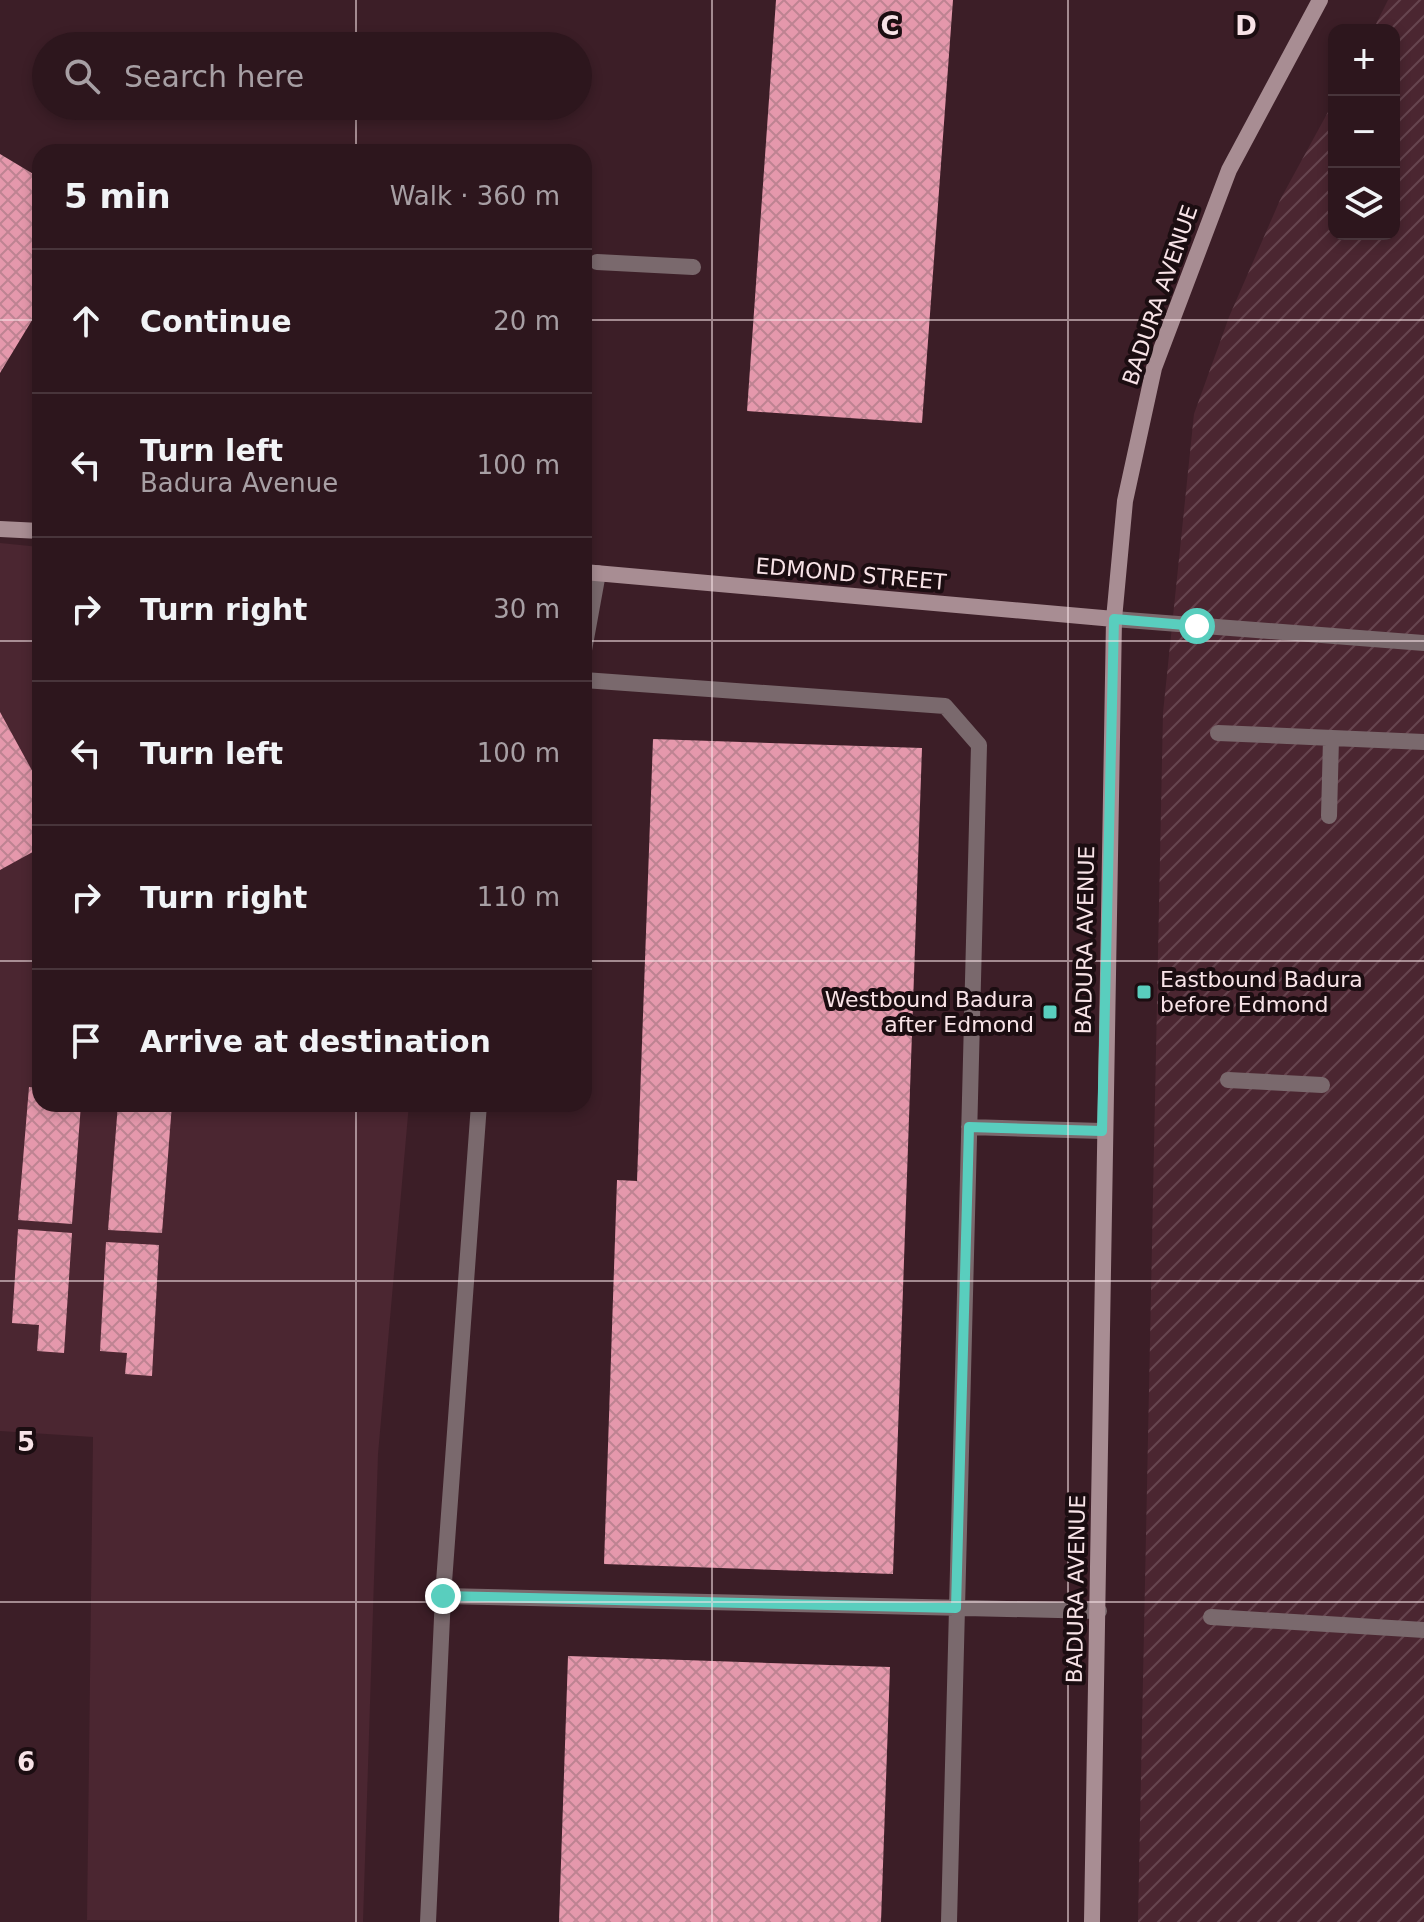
<!DOCTYPE html>
<meta charset="utf-8">
<style>
body{margin:0;font-family:"DejaVu Sans",sans-serif;background:#351f26;color:#f1f3f6}
.controls{position:absolute;right:24px;top:24px;display:grid;overflow:hidden;border-radius:16px;box-shadow:0 4px 12px #0003}
.controls button{width:72px;height:72px;display:grid;place-items:center;padding:0;border:0;border-bottom:2px solid #48353b;background:#2d161d;color:#f1f3f6;font:40px sans-serif}
.stop{position:absolute;width:24px;height:24px;margin:-18px;border:6px solid #59cebe;border-radius:50%;background:#fff}
.stop.end{background:#59cebe;border-color:#fff;box-shadow:0 2px 8px #0008}
.list{margin:0;padding:0;list-style:none}
h2{display:flex;justify-content:space-between;align-items:center;height:104px;margin:0;padding:0 32px;font-size:34px}
h2 small{font-size:26px;font-weight:400;color:#a79fa4}
.list li{display:grid;grid-template-columns:52px 1fr auto;gap:24px;align-items:center;box-sizing:border-box;height:144px;padding:0 32px;border-top:2px solid #48353b}
.list b{display:block;font-size:30px;white-space:nowrap}
.list p{margin:0;font-size:26px;white-space:nowrap;color:#a79fa4}
.list em{font-size:26px;font-style:normal;color:#a79fa4}
.icon{flex:none;width:44px;height:44px;fill:none;stroke:currentColor;stroke-width:2;stroke-linecap:round;stroke-linejoin:round}
.map{position:relative;flex:none;width:1424px;height:1922px;overflow:hidden}
.search{position:absolute;background:#2d161d;box-shadow:0 4px 12px #0003;left:32px;top:32px;width:560px;height:88px;display:flex;align-items:center;gap:20px;box-sizing:border-box;padding:0 28px;border-radius:44px;color:#a79fa4;font-size:30px}
.panel{position:absolute;background:#2d161d;box-shadow:0 4px 12px #0003;left:32px;top:144px;width:560px;height:968px;border-radius:24px}
.map>svg:first-child{display:block}
.built{fill:#4b2631}
.industrial{fill:url(#industrial-furrows)}
.building{fill:url(#building-cross-hatch)}
.lines{fill:none;stroke-linecap:round;stroke-linejoin:round}
.lane{stroke:#7a696d;stroke-width:16}
.secondary{stroke:#a88d93;stroke-width:16}
.route{stroke:#59cebe;stroke-width:10}
.grid{fill:none;stroke:#f8e3e7;stroke-width:2;stroke-opacity:0.55}
.poi-dot{fill:#59cebe;stroke:#1b0d11;stroke-width:3}
.labels{text-anchor:middle;dominant-baseline:central;stroke-width:8;stroke-linejoin:round;paint-order:stroke}
.street-label{font-size:22px;fill:#f8e3e7;stroke:#1b0d11}
.poi-label{font-size:22px;fill:#f8e3e7;stroke:#1b0d11;text-anchor:start}
.grid-label{font-size:26px;text-anchor:middle;font-weight:bold;fill:#f8e3e7;stroke:#1b0d11;stroke-width:8;stroke-linejoin:round;paint-order:stroke}
</style>
<div class="map">
<svg width="1424" height="1922" viewBox="0 0 1424 1922">
<defs>
<pattern id="industrial-furrows" width="10" height="10" patternUnits="userSpaceOnUse" patternTransform="scale(2)"><rect width="10" height="10" fill="#4b2631"/><path d="M-1 1l2-2M0 10L10 0M9 11l2-2" fill="none" stroke="#66454f"/></pattern>
<pattern id="building-cross-hatch" width="8" height="8" patternUnits="userSpaceOnUse" patternTransform="scale(2)"><rect width="8" height="8" fill="#e598ac"/><path d="M0 0l8 8M0 8l8-8" fill="none" stroke="#be8392"/></pattern>
</defs>
<rect width="100%" height="100%" fill="#3c1e27"/>
<path class="built" d="M0,543L40,547V1104H409L378,1454L363,1922L87,1920L93,1437L0,1431Z"/>
<path class="industrial" d="M1388,0H1424V1922H1138L1163,713L1194,414L1229,317L1280,200L1334,101V234H1394V30H1373Z"/>
<path class="building" d="M776,0H953L922,423L747,411Z
M0,154L40,178V307L0,373Z
M0,712L40,785V848L0,870Z
M653,739L922,748L893,1574L604,1564L617,1180L637,1181Z
M29,1087L40,1088V1104H81L72,1224L18,1220Z
M118,1104H172L162,1233L108,1230Z
M18,1229L72,1233L64,1353L37,1351L39,1325L12,1323Z
M106,1242L159,1245L152,1376L125,1374L127,1353L100,1351Z
M568,1656L890,1667L881,1922H559Z"/>
<g class="lines">
<path class="lane" d="M597,262L693,267
M1114,619L1424,643
M584,650L598,573
M584,680L945,706L979,745L949,1922
M1218,733L1424,742
M1329,816L1331,739
M1228,1080L1322,1085
M479,1104L443,1596L1099,1611
M969,1127L1102,1131
M1211,1617L1424,1630
M428,1922L443,1596"/>
<path class="secondary" d="M0,529L40,531
M584,572L1114,619
M1092,1922L1114,619L1125,501L1154,368L1229,170L1320,0"/>
</g>
<g class="lines">
<path class="route" d="M443,1596L956,1608L969,1127L1102,1131L1114,619L1197,626"/>
</g>
<path class="grid" d="M356,0V46M712,0V1922M1068,0V1922M356,106V152M0,320H40M584,320H1424M0,641H40M584,641H1424M0,961H40M584,961H1424M356,1104V1922M0,1281H1424M0,1602H1424"/>
<g class="poi-dot">
<rect x="1136" y="984" width="16" height="16" rx="4"/>
<rect x="1042" y="1004" width="16" height="16" rx="4"/>
</g>
<g class="labels">
<g class="street-label">
<text transform="translate(1160 295) rotate(-71)">BADURA AVENUE</text>
<text transform="translate(851 574) rotate(5)">EDMOND STREET</text>
<text transform="translate(1085 940) rotate(-89)">BADURA AVENUE</text>
<text transform="translate(1076 1589) rotate(-89)">BADURA AVENUE</text>
</g>
<g class="poi-label">
<text x="1160" y="979">Eastbound Badura<tspan x="1160" dy="25">before Edmond</tspan></text>
<text x="1034" y="999" text-anchor="end">Westbound Badura<tspan x="1034" dy="25">after Edmond</tspan></text>
</g>
</g>
<g class="grid-label">
<text x="890" y="35">C</text>
<text x="1246" y="35">D</text>
<text x="26" y="1451">5</text>
<text x="26" y="1771">6</text>
</g>
</svg>
<div class="controls">
<button>+</button>
<button>−</button>
<button><svg class="icon" aria-label="layers" viewBox="0 0 24 24"><path d="M12 4l9 5-9 5-9-5zM3 14l9 5 9-5"/></svg></button>
</div>
<div class="stop" style="left:1197px;top:626px"></div>
<div class="stop end" style="left:443px;top:1596px"></div>
<div class="search"><svg class="icon" aria-label="search" viewBox="0 0 24 24"><circle cx="10" cy="10" r="6"/><path d="M15 15l6 6"/></svg>Search here</div>
<section class="panel">
<h2>5 min<small>Walk · 360 m</small></h2>
<ul class="list">
<li><svg class="icon" aria-label="ahead" viewBox="0 0 24 24"><path d="M12 20V5M6 11l6-6 6 6"/></svg><div><b>Continue</b></div><em>20 m</em></li>
<li><svg class="icon" aria-label="left" viewBox="0 0 24 24"><path d="M17 20v-9H6M10 6l-5 5 5 5"/></svg><div><b>Turn left</b><p>Badura Avenue</p></div><em>100 m</em></li>
<li><svg class="icon" aria-label="right" viewBox="0 0 24 24"><path d="M7 20v-9h11M14 6l5 5-5 5"/></svg><div><b>Turn right</b></div><em>30 m</em></li>
<li><svg class="icon" aria-label="left" viewBox="0 0 24 24"><path d="M17 20v-9H6M10 6l-5 5 5 5"/></svg><div><b>Turn left</b></div><em>100 m</em></li>
<li><svg class="icon" aria-label="right" viewBox="0 0 24 24"><path d="M7 20v-9h11M14 6l5 5-5 5"/></svg><div><b>Turn right</b></div><em>110 m</em></li>
<li><svg class="icon" aria-label="arrive" viewBox="0 0 24 24"><path d="M6 21V4h12l-3 4 3 4H6"/></svg><div><b>Arrive at destination</b></div></li>
</ul>
</section>
</div>
